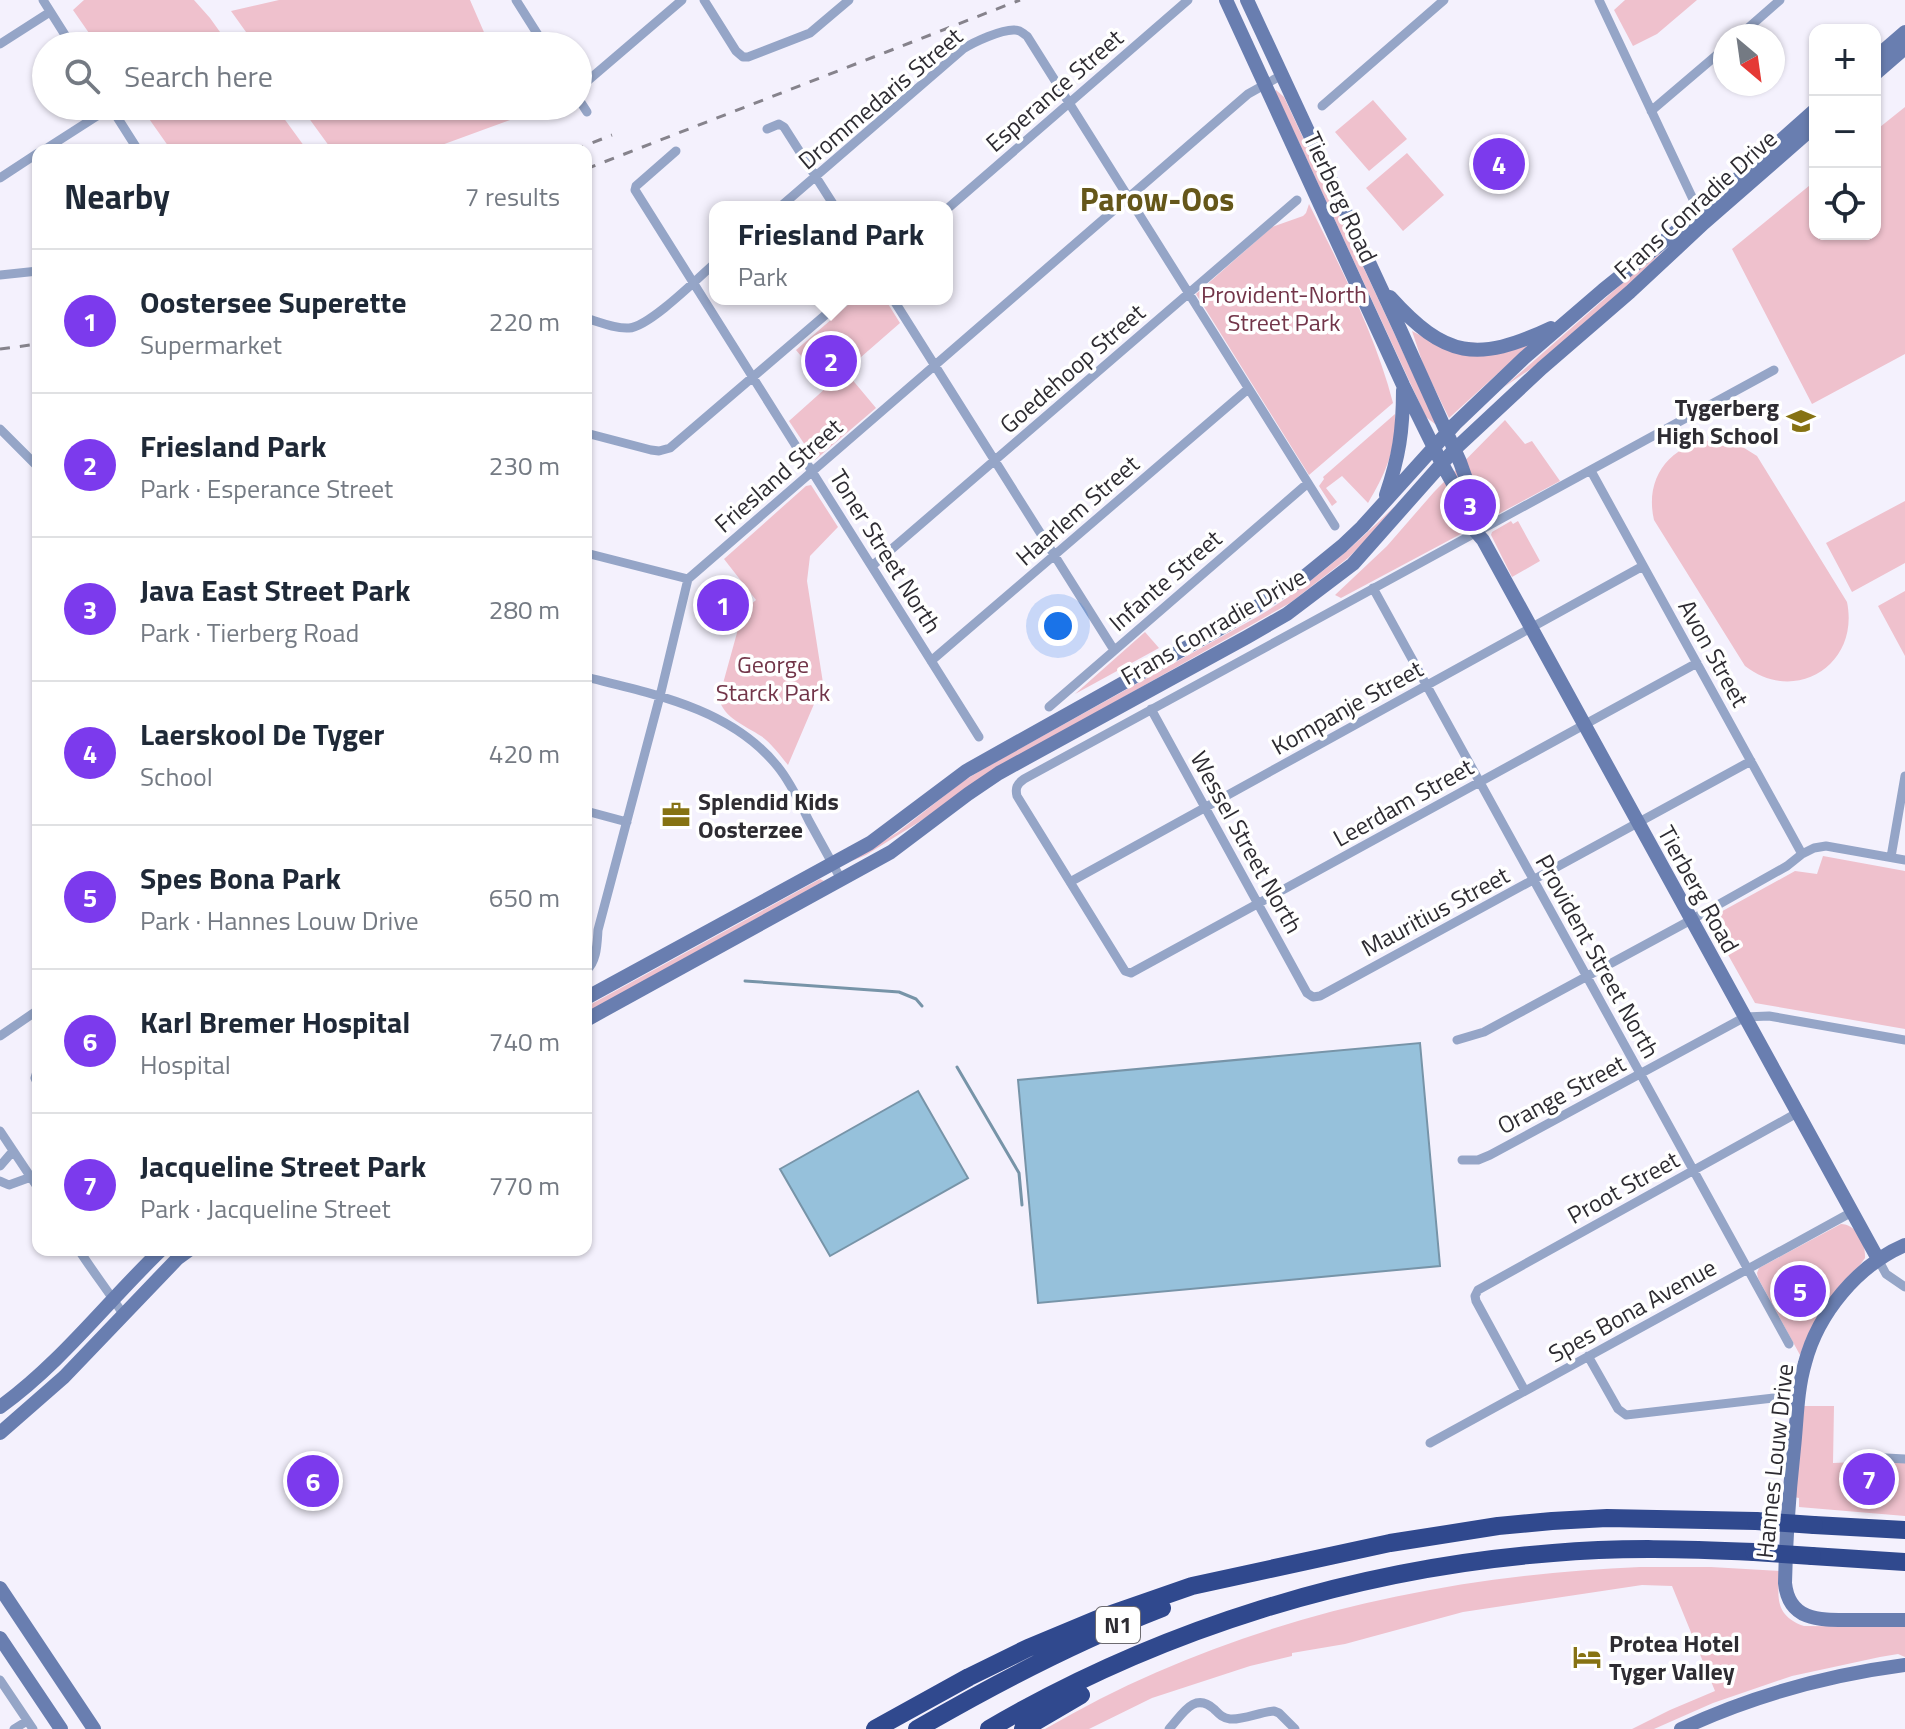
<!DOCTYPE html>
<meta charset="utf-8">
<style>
body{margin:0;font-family:"Titillium Web",sans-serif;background:#f2f2f3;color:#1f2937}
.controls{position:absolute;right:24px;top:24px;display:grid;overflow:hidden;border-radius:16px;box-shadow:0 2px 6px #0004}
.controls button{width:72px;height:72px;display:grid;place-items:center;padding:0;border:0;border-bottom:2px solid #e0e1e3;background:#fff;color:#1f2937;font:40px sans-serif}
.compass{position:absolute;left:1713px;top:24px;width:72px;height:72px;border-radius:50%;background:#fff;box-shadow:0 2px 6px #0004;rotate:151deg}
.you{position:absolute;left:1058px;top:626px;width:28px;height:28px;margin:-20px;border:6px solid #fff;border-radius:50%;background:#1a73e8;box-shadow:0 0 0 12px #1a73e833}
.badge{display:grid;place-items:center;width:52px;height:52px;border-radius:50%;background:#7c3aed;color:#fff;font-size:26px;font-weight:700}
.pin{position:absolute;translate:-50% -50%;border:4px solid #fff;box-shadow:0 2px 8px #0006}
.popup{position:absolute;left:709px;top:201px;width:244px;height:104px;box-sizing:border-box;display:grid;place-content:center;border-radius:16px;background:#fff;filter:drop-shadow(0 2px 6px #0005);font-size:26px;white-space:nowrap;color:#747a83}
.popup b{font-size:30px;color:#1f2937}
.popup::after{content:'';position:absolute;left:50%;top:100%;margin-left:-16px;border:16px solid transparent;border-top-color:#fff}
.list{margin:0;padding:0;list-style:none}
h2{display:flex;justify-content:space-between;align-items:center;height:104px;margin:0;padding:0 32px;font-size:34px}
h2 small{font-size:26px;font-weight:400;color:#747a83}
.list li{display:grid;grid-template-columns:52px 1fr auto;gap:24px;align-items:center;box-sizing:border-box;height:144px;padding:0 32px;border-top:2px solid #e0e1e3}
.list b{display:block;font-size:30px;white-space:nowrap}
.list p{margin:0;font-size:26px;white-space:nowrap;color:#747a83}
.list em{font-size:26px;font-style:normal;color:#747a83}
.icon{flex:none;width:44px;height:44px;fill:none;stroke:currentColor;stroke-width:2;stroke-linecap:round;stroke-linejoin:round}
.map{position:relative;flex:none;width:1905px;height:1729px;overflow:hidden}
.search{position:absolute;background:#fff;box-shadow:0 2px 6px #0004;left:32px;top:32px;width:560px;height:88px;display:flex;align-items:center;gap:20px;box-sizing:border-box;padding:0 28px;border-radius:44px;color:#747a83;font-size:30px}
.panel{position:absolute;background:#fff;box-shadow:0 2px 6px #0004;left:32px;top:144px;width:560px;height:1112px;border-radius:16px}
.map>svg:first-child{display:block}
.green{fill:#efc1cd}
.water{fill:#96c1db;stroke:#7794a8;stroke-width:2}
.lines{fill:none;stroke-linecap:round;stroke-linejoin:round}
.stream{stroke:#7794a8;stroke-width:3}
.street{stroke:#95a5c7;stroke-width:9}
.secondary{stroke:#697eb0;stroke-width:14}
.highway{stroke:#30498e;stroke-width:18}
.rail{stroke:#86838c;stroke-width:3;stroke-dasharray:10 10;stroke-linecap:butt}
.highway-bridge{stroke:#30498e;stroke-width:18}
.labels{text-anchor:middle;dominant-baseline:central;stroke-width:7;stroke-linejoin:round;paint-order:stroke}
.shield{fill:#fff;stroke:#6d6b70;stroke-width:2}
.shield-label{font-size:22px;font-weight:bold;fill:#2e2c32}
.street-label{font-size:24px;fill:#2e2c32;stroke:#fff}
.park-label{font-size:24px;fill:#723549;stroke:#fff}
.poi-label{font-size:24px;font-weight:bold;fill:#2e2c32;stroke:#fff;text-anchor:start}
.district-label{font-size:32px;font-weight:bold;fill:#65571a;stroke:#fff}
</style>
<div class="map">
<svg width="1905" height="1729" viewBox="0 0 1905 1729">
<rect width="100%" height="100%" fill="#f4f1fd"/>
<path class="green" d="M84,0H194L210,18L230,46H98L73,10Z
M279,0H470L490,46H256L231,11Z
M1625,0H1697L1657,34L1633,46L1614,10Z
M1276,90L1284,97L1429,408L1435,422V424L1426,417L1275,91Z
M1373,100L1407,139L1369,171L1335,132Z
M140,106H275L307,150H171Z
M300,106H516L521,116L428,150H332Z
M1905,107V354L1812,404L1732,249L1815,181V234H1875V131Z
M1407,153L1444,195L1403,231L1366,188Z
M1309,204C1340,266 1376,336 1393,403L1309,475L1196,294L1272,227L1303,216L1306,213Z
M1664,250L1629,286L1532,368L1504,387L1626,280Z
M855,299H885L900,323L845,371L876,408L815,460L789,421L827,387L796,350Z
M1412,331L1429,340L1528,346L1449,418L1424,367Z
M1395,414C1397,448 1385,475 1368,503L1342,476L1326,488L1337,502L1332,506L1319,486L1324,479L1323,477Z
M1505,420L1525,444L1532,441L1560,481L1341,598L1335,595L1387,546L1434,492Z
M1715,440L1741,446L1757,456L1847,602C1860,665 1795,705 1745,666L1654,520C1644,477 1671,443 1715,440Z
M811,485L838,527L810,556L807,581L823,683L788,765C780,755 771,743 761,736C746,726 723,718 719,698L743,611L756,600L724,559L806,486Z
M1905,501V563L1852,592L1826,543Z
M1395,506L1367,539L1348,558L1290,603L980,778L927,817L866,855L852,861L898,832L962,782L983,769L1257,617C1308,587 1353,547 1395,506Z
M1511,521L1513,524L1518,521L1540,561L1512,577L1491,535L1492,532Z
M1905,591V656L1878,606Z
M1145,632L1159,648L1075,694Z
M1823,856L1905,871V1029L1755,1003L1708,919L1795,871L1817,874Z
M820,879L824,881L586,1013V1007Z
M1841,1224C1856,1224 1866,1243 1865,1258L1806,1339L1800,1355L1758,1278L1757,1273L1759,1268Z
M1803,1406H1834L1833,1463L1857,1462L1860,1467L1872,1468L1884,1462L1905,1463V1516L1799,1507V1498L1794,1497Z
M1640,1567H1711L1780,1571C1777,1597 1775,1616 1804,1626L1905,1627V1657L1898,1654L1880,1657L1792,1676L1713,1703L1654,1729H1632L1670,1710L1715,1691L1672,1586L1642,1585L1463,1612L1345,1644L1292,1653V1656L1250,1666L1152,1698L1089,1729H1045C1226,1623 1431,1576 1640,1567Z"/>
<path class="water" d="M1420,1043L1440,1266L1038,1303L1018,1080Z
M918,1091L968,1178L830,1256L780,1169Z"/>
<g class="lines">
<path class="stream" d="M745,981L899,992L916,999L922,1006
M957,1067L1019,1173L1022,1205"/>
<path class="street" d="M43,0L72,46
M516,0L545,46
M704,0L736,51L743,57H748L810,33L849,0
M1599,0L1700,214
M1739,36L1780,0
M0,44L50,12
M578,89L682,0
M578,98L587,112
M110,106L138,150
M1322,106L1444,0
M1651,111L1725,48
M767,129L779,124L784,127L835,207
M44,150L111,107
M676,151L636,186L635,190L979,737
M0,178L38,153
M780,207L963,49C974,42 1002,29 1015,30C1021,30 1022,33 1027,36L1335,526
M947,209L1188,0
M0,275L38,271
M893,299L1114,650
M586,318C599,322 616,329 629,328C649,327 698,278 715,263
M0,429L38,467
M586,433L651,450L659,451L670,448L844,299
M1591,471L1802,854
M586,553L688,579
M872,566L1297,200
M1373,588L1789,1344
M931,661L1248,389
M1697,663L1131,973L1125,971L1017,796C1015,788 1017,784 1024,779L1774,370
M586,677C654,694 732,709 778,767C791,783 800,803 809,821C820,841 831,861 842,881
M1049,707L1308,483
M1151,709L1307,993L1313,997L1320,996L1751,761
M586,811L627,822
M1891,857L1905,776
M1070,882L1643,566
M586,971C597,961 597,945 598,930L660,696L688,579L1248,94L1282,75
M0,1036L38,1010
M1457,1040L1484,1032L1691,920L1787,866L1802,854L1814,848L1826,846L1905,860
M38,1068L35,1078L38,1085
M0,1131L38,1188
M1462,1160H1478L1490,1155L1745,1017L1769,1016L1905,1040
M0,1166L13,1151
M0,1181L9,1185L31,1177
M79,1250C93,1272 109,1292 123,1314
M1878,1259L1886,1274L1905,1287
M1588,1356L1618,1409L1626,1415L1799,1395
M1525,1391L1476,1301L1475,1296L1478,1290L1797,1113
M1430,1443L1852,1212
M1868,1457L1905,1459
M0,1680L33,1729
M14,1729L27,1721
M1169,1729C1182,1715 1194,1691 1214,1709C1219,1714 1222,1718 1230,1719C1244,1720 1259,1712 1274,1711L1279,1713L1295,1729"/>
<path class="secondary" d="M1226,0L1403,385L1442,464L1460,496L1476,532L1483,540L1878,1259
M1247,0L1400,329L1460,462L1482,524
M1875,58L1905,32
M1875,74L1905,48
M1390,297C1445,358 1477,363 1551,328
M1386,495C1399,457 1403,431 1403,390
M586,998L870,843L966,771L1223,627L1299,581L1342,546L1362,527L1455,424L1524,358L1603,290L1699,213L1815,110
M586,1020L891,852L968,794L999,773L1247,637L1287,614L1353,564L1454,450L1542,368L1630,292L1704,223L1815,126
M1905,1245C1858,1265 1818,1313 1805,1363C1797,1390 1797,1420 1794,1448C1789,1493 1786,1538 1785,1583C1789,1623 1823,1620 1854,1620C1871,1620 1888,1620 1905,1620
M0,1407C61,1363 107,1302 161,1250
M0,1433L64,1377L178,1258L189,1250
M0,1588L94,1729
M0,1638L61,1729
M1681,1729C1752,1696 1828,1675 1905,1665"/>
<path class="highway" d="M1814,1525L1905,1530
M1812,1556L1905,1562
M875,1729L969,1677L1028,1648L1100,1618L1192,1586L1390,1543L1498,1526L1552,1521L1607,1518L1756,1521
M917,1729C996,1683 1077,1641 1162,1608
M989,1729C1160,1629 1357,1568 1553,1553C1620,1547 1687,1549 1754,1552
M1023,1729L1081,1695"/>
<path class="rail" d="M574,150L612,135
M586,169L1020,0
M0,349L38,344"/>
<path class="highway-bridge" d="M1756,1521L1814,1525
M1754,1552L1812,1556"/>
</g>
<defs>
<symbol id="school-bare" viewBox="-9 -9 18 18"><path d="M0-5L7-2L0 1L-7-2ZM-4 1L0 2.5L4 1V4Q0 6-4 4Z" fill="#867213" stroke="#fff" stroke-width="2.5" paint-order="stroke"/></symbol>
<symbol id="office-bare" viewBox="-9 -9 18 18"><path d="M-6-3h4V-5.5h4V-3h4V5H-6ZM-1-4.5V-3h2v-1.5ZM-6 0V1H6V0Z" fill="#867213" stroke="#fff" stroke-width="2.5" paint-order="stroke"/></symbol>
<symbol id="hotel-bare" viewBox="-9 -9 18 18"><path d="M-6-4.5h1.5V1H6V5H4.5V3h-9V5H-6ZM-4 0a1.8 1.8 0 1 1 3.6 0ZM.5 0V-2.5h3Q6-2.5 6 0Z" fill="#867213" stroke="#fff" stroke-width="2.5" paint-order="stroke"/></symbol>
</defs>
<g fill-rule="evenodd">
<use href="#school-bare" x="1781" y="401" width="40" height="40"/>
<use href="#office-bare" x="656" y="795" width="40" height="40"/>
<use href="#hotel-bare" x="1567" y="1637" width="40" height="40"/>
</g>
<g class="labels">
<rect class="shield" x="1096" y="1607" width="44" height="36" rx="6"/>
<g class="shield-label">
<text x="1118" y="1625">N1</text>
</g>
<g class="street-label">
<text transform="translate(1054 90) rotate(-41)">Esperance Street</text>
<text transform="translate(880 98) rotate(-40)">Drommedaris Street</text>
<text transform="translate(1341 197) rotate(65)">Tierberg Road</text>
<text transform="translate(1695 204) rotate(-42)">Frans Conradie Drive</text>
<text transform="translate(1072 368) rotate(-41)">Goedehoop Street</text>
<text transform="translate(778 475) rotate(-41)">Friesland Street</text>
<text transform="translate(1077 510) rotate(-41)">Haarlem Street</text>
<text transform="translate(886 551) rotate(58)">Toner Street North</text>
<text transform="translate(1165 580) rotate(-41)">Infante Street</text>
<text transform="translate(1213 626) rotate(-30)">Frans Conradie Drive</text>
<text transform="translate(1714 653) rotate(61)">Avon Street</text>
<text transform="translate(1347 707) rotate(-29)">Kompanje Street</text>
<text transform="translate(1403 802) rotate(-29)">Leerdam Street</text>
<text transform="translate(1247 842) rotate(61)">Wessel Street North</text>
<text transform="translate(1699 889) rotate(61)">Tierberg Road</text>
<text transform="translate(1435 911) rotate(-28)">Mauritius Street</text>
<text transform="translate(1598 956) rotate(61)">Provident Street North</text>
<text transform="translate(1561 1094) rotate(-28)">Orange Street</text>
<text transform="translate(1623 1187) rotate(-29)">Proot Street</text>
<text transform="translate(1632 1310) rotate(-29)">Spes Bona Avenue</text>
<text transform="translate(1774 1461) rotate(-84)">Hannes Louw Drive</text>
</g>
<g class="park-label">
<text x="1284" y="294">Provident-North<tspan x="1284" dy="28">Street Park</tspan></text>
<text x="773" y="664">George<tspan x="773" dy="28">Starck Park</tspan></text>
</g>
<g class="poi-label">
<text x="1779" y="407" text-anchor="end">Tygerberg<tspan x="1779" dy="28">High School</tspan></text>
<text x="698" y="801">Splendid Kids<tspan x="698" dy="28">Oosterzee</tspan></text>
<text x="1609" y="1643">Protea Hotel<tspan x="1609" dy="28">Tyger Valley</tspan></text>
</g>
<g class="district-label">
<text x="1157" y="199">Parow-Oos</text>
</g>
</g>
</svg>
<div class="controls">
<button>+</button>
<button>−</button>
<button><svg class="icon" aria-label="locate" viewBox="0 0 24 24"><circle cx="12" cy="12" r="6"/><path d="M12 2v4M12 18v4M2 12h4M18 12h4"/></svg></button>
</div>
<svg class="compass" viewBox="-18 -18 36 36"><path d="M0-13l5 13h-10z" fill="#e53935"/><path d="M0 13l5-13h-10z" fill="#747a83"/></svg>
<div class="you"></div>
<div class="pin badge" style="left:723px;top:605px">1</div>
<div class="pin badge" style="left:831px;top:361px">2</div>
<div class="popup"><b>Friesland Park</b>Park</div>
<div class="pin badge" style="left:1470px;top:505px">3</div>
<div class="pin badge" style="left:1499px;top:164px">4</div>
<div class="pin badge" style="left:1800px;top:1291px">5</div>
<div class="pin badge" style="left:313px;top:1481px">6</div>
<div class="pin badge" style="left:1869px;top:1479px">7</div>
<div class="search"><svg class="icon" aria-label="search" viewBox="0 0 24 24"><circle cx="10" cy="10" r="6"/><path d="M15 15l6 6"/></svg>Search here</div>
<section class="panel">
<h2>Nearby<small>7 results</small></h2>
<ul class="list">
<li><span class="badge">1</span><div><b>Oostersee Superette</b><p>Supermarket</p></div><em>220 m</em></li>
<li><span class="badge">2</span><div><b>Friesland Park</b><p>Park · Esperance Street</p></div><em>230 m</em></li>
<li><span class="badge">3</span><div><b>Java East Street Park</b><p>Park · Tierberg Road</p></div><em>280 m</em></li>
<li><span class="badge">4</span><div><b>Laerskool De Tyger</b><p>School</p></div><em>420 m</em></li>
<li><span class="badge">5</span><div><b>Spes Bona Park</b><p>Park · Hannes Louw Drive</p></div><em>650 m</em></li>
<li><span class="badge">6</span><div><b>Karl Bremer Hospital</b><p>Hospital</p></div><em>740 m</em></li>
<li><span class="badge">7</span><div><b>Jacqueline Street Park</b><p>Park · Jacqueline Street</p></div><em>770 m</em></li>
</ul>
</section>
</div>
